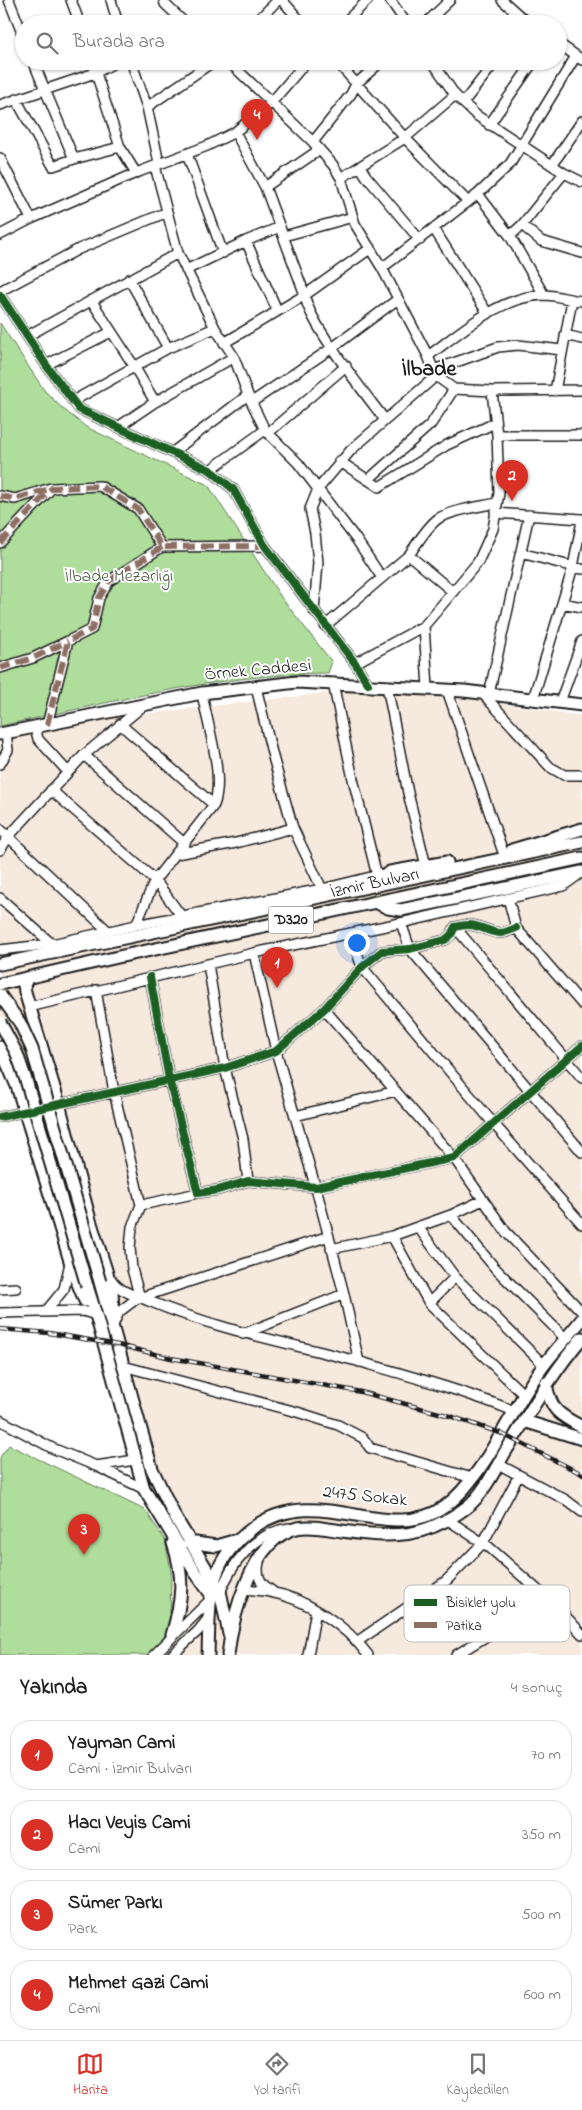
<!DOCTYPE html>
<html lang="tr">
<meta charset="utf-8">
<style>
body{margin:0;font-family:"Indie Flower",sans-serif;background:#f6f6f6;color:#222}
.you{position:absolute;left:356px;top:942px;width:18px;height:18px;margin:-12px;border:4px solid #fff;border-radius:50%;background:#1a73e8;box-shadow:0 0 0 8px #1a73e833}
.badge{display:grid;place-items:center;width:32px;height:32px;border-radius:50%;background:#d93025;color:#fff;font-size:16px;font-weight:700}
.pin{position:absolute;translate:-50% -41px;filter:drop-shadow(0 1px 2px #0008)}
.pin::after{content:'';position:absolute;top:26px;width:18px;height:15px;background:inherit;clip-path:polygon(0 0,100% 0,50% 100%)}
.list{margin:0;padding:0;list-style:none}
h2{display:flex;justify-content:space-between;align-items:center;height:65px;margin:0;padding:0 20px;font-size:21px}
h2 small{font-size:16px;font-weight:400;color:#767676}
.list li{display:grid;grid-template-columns:32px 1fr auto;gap:15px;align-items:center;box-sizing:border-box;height:70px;margin:0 10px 10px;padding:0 10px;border:1px solid #e0e0e0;border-radius:20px}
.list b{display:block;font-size:19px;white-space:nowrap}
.list p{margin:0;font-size:16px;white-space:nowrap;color:#767676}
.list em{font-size:16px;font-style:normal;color:#767676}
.icon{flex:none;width:28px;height:28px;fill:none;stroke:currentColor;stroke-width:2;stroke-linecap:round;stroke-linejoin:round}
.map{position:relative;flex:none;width:582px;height:1655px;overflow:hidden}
.search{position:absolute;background:#fff;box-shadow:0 1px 4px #0004;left:15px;right:15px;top:15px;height:55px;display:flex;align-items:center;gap:12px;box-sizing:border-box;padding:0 18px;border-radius:28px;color:#767676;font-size:19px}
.sheet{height:385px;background:#fff}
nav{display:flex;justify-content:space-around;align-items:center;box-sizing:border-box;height:70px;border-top:1px solid #e0e0e0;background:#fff;font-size:14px;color:#767676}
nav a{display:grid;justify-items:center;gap:2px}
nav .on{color:#d93025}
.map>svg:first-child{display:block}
.built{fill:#f6e9de}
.green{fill:#afdd9c;stroke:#667c5c}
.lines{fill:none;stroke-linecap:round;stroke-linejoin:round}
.minor-casing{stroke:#1c1c1c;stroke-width:12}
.major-casing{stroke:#1c1c1c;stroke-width:15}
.minor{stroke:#fff;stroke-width:9}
.major{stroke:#fff;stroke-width:11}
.rail-casing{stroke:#1c1c1c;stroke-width:4.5}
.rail{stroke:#fff;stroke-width:2.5;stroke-dasharray:8;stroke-linecap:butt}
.major-bridge-casing{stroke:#1c1c1c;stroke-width:15;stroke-linecap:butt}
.major-bridge{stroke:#fff;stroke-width:11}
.quiet{stroke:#8d6e63;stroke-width:6;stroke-dasharray:12 6;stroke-linecap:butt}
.cycleway-casing{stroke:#fff;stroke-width:11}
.cycleway{stroke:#1b5e20;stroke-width:8}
.labels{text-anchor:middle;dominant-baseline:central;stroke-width:4;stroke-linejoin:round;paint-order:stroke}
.shield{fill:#fff;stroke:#606060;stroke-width:1}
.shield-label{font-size:16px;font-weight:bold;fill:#1c1c1c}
.park-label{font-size:18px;fill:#4f6049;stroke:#fff}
.street-label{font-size:18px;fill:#1c1c1c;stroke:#fff}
.district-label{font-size:22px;font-weight:bold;fill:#1c1c1c;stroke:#fff}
.key{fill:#fff;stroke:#bbb;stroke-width:1}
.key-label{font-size:14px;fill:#1c1c1c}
</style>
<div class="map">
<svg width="582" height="1655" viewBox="0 0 582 1655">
<rect width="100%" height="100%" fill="#fff"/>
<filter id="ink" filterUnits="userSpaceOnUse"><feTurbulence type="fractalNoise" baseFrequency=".02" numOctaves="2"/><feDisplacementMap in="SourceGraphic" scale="10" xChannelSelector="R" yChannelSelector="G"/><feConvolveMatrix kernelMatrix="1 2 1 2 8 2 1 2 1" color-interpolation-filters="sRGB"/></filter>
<g filter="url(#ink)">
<path class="built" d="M387,686L582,716V1655H155L172,1635L167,1528L131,1448L106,1270L0,1022V736L47,725Z"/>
<path class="green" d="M0,323L44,390L62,408L86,427L208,485L281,597L332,662L328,673C217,674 108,703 0,726Z
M9,1445L145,1510L165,1540L171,1571L170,1619L164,1637L147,1655H0V1457Z"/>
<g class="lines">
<defs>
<path id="minor" d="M9,0L24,38
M71,0L80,24
M111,0L118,24
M164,0L165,4L186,24
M282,0L303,24
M390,0L407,24
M502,0L529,24
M254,24L278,0
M343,24L368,0
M425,24L450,0
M558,43L582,60
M33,61L74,159L120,147
M92,61L120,147L136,173
M131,61L147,107L159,163
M228,61L313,142L333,165L341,178L355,224L382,268L428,356L436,376L454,389L492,391L582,390
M336,61L405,138L468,202
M432,61L455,95L476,115L564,173L582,182
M16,99L53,166L74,159
M463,103L496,61
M0,105L95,73L118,61
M147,107L214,61
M489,125L534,61
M235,132L265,187L305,295C307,321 367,396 385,420
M313,142L351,94L356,84L382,61
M187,154L223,253
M0,158L31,219
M552,165L582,121
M155,166L178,253L215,328L234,357L248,395L265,430L298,463L356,539L382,578
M360,166L366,176L420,240
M341,178L405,138L455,95
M265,187L319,150
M478,194L510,236L544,295
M522,225L541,241L582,253
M434,229L488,314
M0,235L31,219L136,173L207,146L235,132L271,103L307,61
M284,236L353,217
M510,236L522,225L564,173
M246,241L277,310
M382,268L478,194L510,164L576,56
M186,270L246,241L280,227
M129,279L168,348
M0,291L79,249L167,212
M0,295L46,365L79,409L210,470L233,489L265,546L355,663L368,684
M91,300L134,366L155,402
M565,335L582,339
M27,336L178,253
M224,343L305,295L371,248
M428,356C461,332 500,296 544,295C556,295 569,300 582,301
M46,365L111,332
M434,370L498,347L518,345L562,350
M555,391L572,300
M73,401L168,348L215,328
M252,402L332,348L398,299
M118,427L155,402L234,357
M268,433L346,366
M497,435H582
M173,452L248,395
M339,461L379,487L447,445L495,423
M210,470L265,430
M368,480L431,424L454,389
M0,496L15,499L51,488
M495,513L582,519
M0,543L52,488L100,486L138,509L162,547L265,546
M521,553L582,569
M409,555L453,592
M562,603L582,607
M314,611L318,563L315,533L310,509L318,489L351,450L436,376
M325,626L409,555C416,545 429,524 439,518C456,509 479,507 497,503
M424,626L428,688
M355,663L424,626L478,562L493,529L499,493L497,435L492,391
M0,668L33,658L68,641
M333,683L353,779L377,876
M387,686L408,793L426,866
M256,687L273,757L293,828L322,889
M447,690L503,852
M482,693L550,767L564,775H582
M489,694L529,515
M533,699L573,567L582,521
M560,702L582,641
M120,724L214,805
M47,725L68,641L92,629L99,598L109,581L162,547
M35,727L38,739L68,772
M84,755L185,844
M0,764L8,750L6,733
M51,790L155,880L182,917
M0,829L108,931
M0,850L9,836L84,755L143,706
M176,854L236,843L293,828
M0,898L52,944
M508,898L516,928L582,1004
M401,923L410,949L582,1152
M136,925L155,880L214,805C225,776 207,724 202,693
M455,927L582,1078
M350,933L362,967L493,1123L582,1224
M0,950L52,944L136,925L322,889L387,873
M254,953L276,1051L317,1192L344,1294L359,1362
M208,964L225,1068L243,1139L248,1181
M150,977L169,1079L198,1193L218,1190L248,1181L316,1187L454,1158L582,1046
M96,990L114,1092L141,1205L132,1227L130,1248L132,1269L140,1298
M29,1007L254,953L405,922L563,886L581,873
M324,1009L454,1158L506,1232L582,1312
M295,1116L396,1091
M0,1117L225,1068L276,1051L324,1009L362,967L382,951L410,949L445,940L451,935L455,927C480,921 480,931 500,933C505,933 511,930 516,928
M141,1205L198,1193
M451,1215L495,1268L566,1339
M418,1227L455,1277L544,1365
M392,1236L429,1303L524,1395
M331,1249L392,1236L451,1215L483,1200
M111,1279C119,1292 135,1295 149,1301C218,1330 289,1343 361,1362C413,1377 464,1391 514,1411
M0,1289L16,1288
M429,1303L455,1277
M47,1310L64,1289L70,1263
M0,1313L83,1311L96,1315
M113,1325L119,1312L136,1299L329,1236
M243,1334L344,1294
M123,1366L297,1412L338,1425L363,1438L370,1448L472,1478
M0,1420L52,1448L96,1466L144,1489
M498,1464L566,1500L582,1512
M96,1466L135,1460
M448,1520L489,1547L557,1607L582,1634
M259,1562C256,1576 260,1584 272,1591
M243,1589C251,1590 261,1590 270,1592C305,1598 347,1626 368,1655
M219,1595C231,1564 254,1533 289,1528
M358,1641L446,1581L483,1543L519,1475
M154,1655L210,1600
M172,1655L198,1631L210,1616
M308,1655L316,1610
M456,1655L547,1599"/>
<path id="major" d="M0,734L202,693L297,682L464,691L582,705
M512,850L582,829
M376,884L390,872L447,862
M375,902L388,908L401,910L582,872
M0,964L582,842
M27,979L24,985L25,992L59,1104L90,1220L106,1270L112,1291L113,1311
M0,984L118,957L582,858
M0,1047L17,1086L74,1274L85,1301
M100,1282L152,1469L175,1517L220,1591L229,1634
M87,1286L96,1315L144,1489L195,1572L210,1593
M546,1383C550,1410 559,1415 582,1427
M524,1421L582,1439
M189,1542L216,1546L237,1540
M172,1635C182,1601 185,1578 173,1543
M208,1655C210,1600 205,1563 254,1527C320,1481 387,1546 444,1507C482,1481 511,1410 539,1372C552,1353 568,1337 582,1319
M228,1655C232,1617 252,1538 297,1528C311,1525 328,1529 342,1531C394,1538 424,1539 467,1507C482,1496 495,1470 504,1454C529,1414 551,1374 582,1338"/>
</defs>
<use href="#minor" class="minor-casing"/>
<use href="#major" class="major-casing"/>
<use href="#minor" class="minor"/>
<use href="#major" class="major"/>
<defs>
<path id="rail" d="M0,1329L49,1333L118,1345L171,1358L361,1392L450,1416L500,1433L582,1474"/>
</defs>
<use href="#rail" class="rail-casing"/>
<use href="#rail" class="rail"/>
<defs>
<path id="major-bridge" d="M0,995L20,1023L32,1049L100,1282
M0,1022L17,1054L26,1080L87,1286"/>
</defs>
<use href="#major-bridge" class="major-bridge-casing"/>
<use href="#major-bridge" class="major-bridge"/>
<path class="quiet" d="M0,496L15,499L49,489
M0,543L52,488L100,486L138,509L162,547L265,546
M0,668L33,658L68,641
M47,725L68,641L92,629L99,598L109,581L162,547"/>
<defs>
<path id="cycleway" d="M0,295L46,365L79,409L210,470L233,489L265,546L355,663L368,684
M150,977L169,1079L198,1193L218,1190L248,1181L316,1187L454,1158L582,1046
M0,1117L225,1068L276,1051L324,1009L362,967L382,951L410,949L445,940L451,935L455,927C480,921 480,931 500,933C505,933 511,930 516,928"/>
</defs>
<use href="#cycleway" class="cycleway-casing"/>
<use href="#cycleway" class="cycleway"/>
</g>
</g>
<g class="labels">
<rect class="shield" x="268.5" y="906.5" width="45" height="27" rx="4"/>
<g class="shield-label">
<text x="291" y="920">D320</text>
</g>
<g class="park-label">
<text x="119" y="577">İlbade Mezarlığı</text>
</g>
<g class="street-label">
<text transform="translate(258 671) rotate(-5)">Örnek Caddesi</text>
<text transform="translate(375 884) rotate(-12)">İzmir Bulvarı</text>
<text transform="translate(365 1497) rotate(6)">2475 Sokak</text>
</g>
<g class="district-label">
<text x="429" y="370">İlbade</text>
</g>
</g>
<rect x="404" y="1585" width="166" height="57" rx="8" class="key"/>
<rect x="414" y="1599" width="23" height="7" fill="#1b5e20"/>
<rect x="414" y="1622" width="23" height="6" fill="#8d6e63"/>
<g class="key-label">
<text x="446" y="1607">Bisiklet yolu</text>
<text x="446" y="1630">Patika</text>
</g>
</svg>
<div class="you"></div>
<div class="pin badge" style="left:277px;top:988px">1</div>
<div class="pin badge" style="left:512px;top:501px">2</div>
<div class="pin badge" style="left:84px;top:1555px">3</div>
<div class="pin badge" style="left:257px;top:140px">4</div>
<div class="search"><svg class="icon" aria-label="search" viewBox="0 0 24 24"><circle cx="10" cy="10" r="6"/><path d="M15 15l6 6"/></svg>Burada ara</div>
</div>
<section class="sheet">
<h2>Yakında<small>4 sonuç</small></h2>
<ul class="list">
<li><span class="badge">1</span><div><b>Yayman Cami</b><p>Cami · İzmir Bulvarı</p></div><em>70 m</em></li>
<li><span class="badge">2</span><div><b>Hacı Veyis Cami</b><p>Cami</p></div><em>350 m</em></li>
<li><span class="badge">3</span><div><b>Sümer Parkı</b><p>Park</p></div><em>500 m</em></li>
<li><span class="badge">4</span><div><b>Mehmet Gazi Cami</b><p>Cami</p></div><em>600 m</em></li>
</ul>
</section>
<nav>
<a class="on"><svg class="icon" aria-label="map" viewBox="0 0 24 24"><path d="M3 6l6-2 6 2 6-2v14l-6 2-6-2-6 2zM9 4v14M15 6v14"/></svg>Harita</a>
<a><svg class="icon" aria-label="directions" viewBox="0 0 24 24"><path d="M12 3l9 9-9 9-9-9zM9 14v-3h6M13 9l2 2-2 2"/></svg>Yol tarifi</a>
<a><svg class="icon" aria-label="saved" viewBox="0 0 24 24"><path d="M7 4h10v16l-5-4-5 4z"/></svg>Kaydedilen</a>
</nav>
